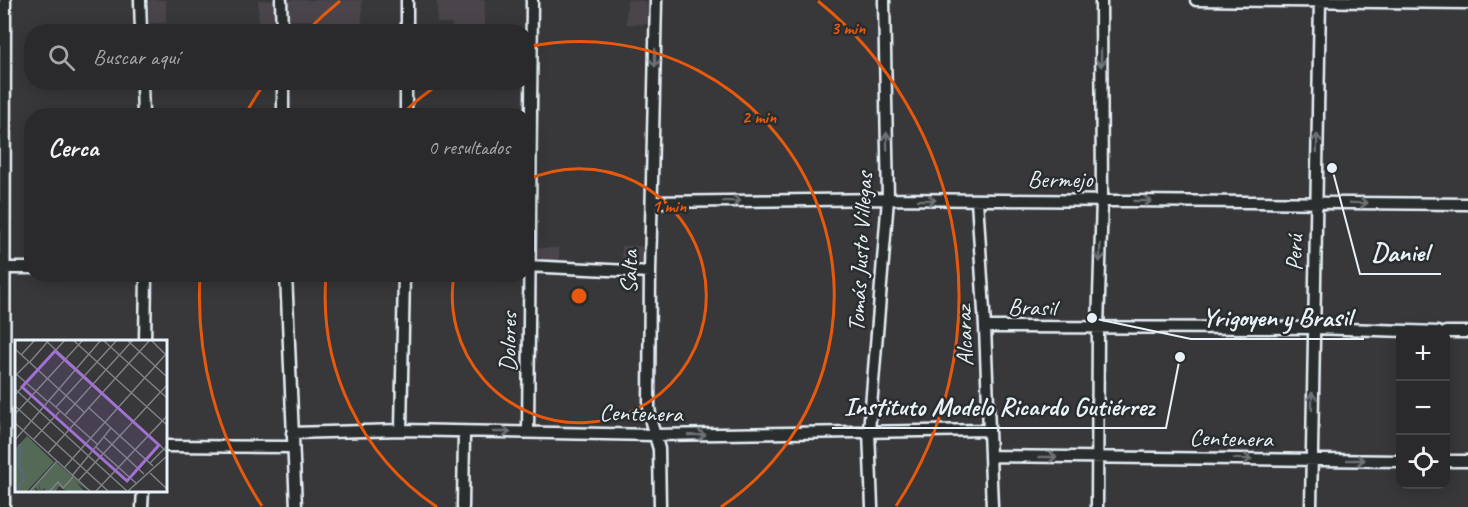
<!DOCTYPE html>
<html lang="es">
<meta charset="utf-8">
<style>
body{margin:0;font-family:Caveat,sans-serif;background:#323234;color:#f1f3f6}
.controls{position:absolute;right:18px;bottom:18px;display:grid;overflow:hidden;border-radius:12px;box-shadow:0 3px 15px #0003}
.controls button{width:54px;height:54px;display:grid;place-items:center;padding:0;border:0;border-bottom:2px solid #464648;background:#2a2a2c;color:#f1f3f6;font:30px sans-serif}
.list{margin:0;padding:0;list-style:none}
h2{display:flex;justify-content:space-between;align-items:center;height:78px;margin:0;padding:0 24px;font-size:26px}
h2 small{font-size:20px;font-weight:400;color:#a5a7a9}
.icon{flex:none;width:33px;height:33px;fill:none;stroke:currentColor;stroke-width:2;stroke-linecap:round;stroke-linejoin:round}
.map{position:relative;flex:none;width:1468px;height:507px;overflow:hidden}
.search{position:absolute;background:#2a2a2c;box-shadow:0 3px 15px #0003;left:24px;top:24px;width:510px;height:66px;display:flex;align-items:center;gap:15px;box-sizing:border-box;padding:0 21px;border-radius:24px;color:#a5a7a9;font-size:22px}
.panel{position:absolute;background:#2a2a2c;box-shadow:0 3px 15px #0003;left:24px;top:108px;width:510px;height:174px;border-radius:24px}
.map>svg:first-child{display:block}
.built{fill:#49454b}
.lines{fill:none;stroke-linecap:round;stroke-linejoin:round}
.minor-casing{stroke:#e8f1f8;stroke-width:15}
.minor{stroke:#2a2d2e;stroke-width:10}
.oneway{stroke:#6c7275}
.ring{fill:none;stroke:#e8590c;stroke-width:3}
.labels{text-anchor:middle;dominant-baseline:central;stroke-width:5;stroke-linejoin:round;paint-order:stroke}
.street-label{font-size:24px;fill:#e8f1f8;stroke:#2a2d2e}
.inset-river{fill:none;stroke:#596875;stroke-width:3}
.inset-road{fill:none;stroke:#7e8287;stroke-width:1.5}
.view{fill:#a171d3;fill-opacity:0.15;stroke:#a171d3;stroke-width:3}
.inset-edge{fill:none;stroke:#e8f1f8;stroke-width:3}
.centre{fill:#e8590c;stroke:#2a2d2e;stroke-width:3}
.ring-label{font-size:18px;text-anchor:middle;font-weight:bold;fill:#e8590c;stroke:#2a2d2e;stroke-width:5;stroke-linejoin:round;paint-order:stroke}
.leader{fill:none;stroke:#e8f1f8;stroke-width:2}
.callout-dot{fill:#e8f1f8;stroke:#2a2d2e;stroke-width:2}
.callout-label{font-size:26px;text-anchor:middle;font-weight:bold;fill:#e8f1f8;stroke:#2a2d2e;stroke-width:5;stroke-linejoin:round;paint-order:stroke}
</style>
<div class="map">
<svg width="1468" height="507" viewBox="0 0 1468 507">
<rect width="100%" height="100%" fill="#38383b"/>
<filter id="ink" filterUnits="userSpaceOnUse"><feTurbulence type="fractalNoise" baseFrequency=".0167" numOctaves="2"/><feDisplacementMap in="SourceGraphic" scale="12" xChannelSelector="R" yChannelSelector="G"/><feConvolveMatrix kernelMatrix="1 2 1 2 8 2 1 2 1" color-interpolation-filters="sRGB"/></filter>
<g filter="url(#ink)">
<path class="built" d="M149,0H166V23H149Z
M258,0L275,1L277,5L278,31H259Z
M290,0H362V31H316L315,20H287V5Z
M437,0H485L484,31H452V23H437Z
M627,0L645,1L649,9L650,24H626Z
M622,246H647L646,261L643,263H622Z
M535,248H559V262L539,260L535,253Z"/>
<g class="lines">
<defs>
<path id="minor" d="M140,0L141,32
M281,0L282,32
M656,0L650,272L649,407L651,422L659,449L660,507
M1196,0L1468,3
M407,32V0
M142,82L143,116
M283,82V116
M406,116V82
M977,200L985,327L992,507
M652,202L888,199L1468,204
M526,266L650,272
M0,268H32
M286,274L296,507
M985,327L1314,328L1438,332
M1446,332H1468
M145,342L146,274
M401,430L404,274
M528,432L532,0
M292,433L401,430L655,435L988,430
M165,446L293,447
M990,456L1400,461
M1446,461H1468
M4,507L5,0
M142,507L143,490
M463,507L464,432
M872,507L869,431L888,199L884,0
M1097,507L1098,328L1102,200L1101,0
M1311,507L1320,0"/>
</defs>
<use href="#minor" class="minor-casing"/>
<use href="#minor" class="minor"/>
</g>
<defs><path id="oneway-shaft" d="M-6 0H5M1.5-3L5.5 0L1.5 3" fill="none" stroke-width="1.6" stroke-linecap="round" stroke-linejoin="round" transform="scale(1.5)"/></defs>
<g class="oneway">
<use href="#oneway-shaft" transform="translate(655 58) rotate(91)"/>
<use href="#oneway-shaft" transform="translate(1101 58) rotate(90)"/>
<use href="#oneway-shaft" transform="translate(887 141) rotate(-91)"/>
<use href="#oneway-shaft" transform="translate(1317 143) rotate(-89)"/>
<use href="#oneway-shaft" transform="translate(927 200)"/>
<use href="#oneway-shaft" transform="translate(732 201) rotate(-1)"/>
<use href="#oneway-shaft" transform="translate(1143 201)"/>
<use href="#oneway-shaft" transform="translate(1359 203) rotate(1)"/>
<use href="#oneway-shaft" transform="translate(1100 253) rotate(92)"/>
<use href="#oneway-shaft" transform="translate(1312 401) rotate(-89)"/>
<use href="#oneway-shaft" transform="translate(502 432)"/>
<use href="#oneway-shaft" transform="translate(697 435) rotate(-1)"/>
<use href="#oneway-shaft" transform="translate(1048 457)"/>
<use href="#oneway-shaft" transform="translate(1243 459) rotate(1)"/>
<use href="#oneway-shaft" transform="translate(1356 460)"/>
</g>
</g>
<g class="ring">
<path d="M527 180A127 127 0 1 1 454 275"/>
<path d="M437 507A254 254 0 0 1 326 276M401 115A254 254 0 0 1 441 83M528 47A254 254 0 0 1 721 507"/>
<path d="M262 506A380 380 0 0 1 200 276M245 115A380 380 0 0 1 264 84M308 30A380 380 0 0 1 340 1M818 1A380 380 0 0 1 896 506"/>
</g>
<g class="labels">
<g class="street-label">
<text x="1060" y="179">Bermejo</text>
<text transform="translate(860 252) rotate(-87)">Tomás Justo Villegas</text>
<text transform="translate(1294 253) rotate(-89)">Perú</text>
<text transform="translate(629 272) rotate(-89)">Salta</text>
<text transform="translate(1032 307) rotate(1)">Brasil</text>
<text transform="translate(964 336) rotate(-92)">Alcaraz</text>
<text transform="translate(508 342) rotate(-89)">Dolores</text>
<text transform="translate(641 413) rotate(1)">Centenera</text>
<text transform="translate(1231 438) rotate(1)">Centenera</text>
</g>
</g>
<g transform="translate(15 340)">
<rect width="152" height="152" fill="#38383b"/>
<path d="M12,96L39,122L12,151H0V109ZM41,122L74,151L61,142L69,151H51L44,146L41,151H30V148L26,151L24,145L25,151L19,147L21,151H15Z" fill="#546a56"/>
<path class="inset-river" d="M1,151L9,139L4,125L5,104"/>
<path class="inset-road" d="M30,0L152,112M58,0L152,85M88,0L152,58M112,0L152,37M136,0L150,14M0,9L69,72M6,15L20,0M15,22L34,0M0,33L32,61M0,36L14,22M0,49L112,151M0,55L50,0M33,60L83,105M0,66L93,151M41,67L102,0M73,67L138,126M0,74L68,0M50,75L118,0M0,83L75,151M89,97L129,134M0,100L86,0M18,100L45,71M81,107L122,144M33,113L135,0M135,123L152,106M49,128L152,13M135,133L152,149M57,136L96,88M63,141L152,45M15,151L42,121M35,151L43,142L48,148L58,137M81,151L152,76M113,151L152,116"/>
<path class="view" d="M40,11L144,105L112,141L7,47Z"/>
<rect width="152" height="152" class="inset-edge"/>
</g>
<circle cx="579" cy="296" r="9" class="centre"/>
<g class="ring-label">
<text x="848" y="34">3 min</text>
<text x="759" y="123">2 min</text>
<text x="669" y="212">1 min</text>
</g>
<path class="leader" d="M1332 168L1360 274H1441M1092 318L1191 339H1364M1180 357L1166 428H832"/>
<g class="callout-dot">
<circle cx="1332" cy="168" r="6"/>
<circle cx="1092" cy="318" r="6"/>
<circle cx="1180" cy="357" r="6"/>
</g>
<g class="callout-label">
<text x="1400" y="261">Daniel</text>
<text x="1277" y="326">Yrigoyen y Brasil</text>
<text x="999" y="415">Instituto Modelo Ricardo Gutiérrez</text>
</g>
</svg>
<div class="controls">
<button>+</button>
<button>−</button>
<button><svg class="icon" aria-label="locate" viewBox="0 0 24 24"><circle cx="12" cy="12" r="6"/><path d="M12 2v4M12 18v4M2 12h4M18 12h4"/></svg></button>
</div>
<div class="search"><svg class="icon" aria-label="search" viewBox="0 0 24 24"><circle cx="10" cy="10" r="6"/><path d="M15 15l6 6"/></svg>Buscar aquí</div>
<section class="panel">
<h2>Cerca<small>0 resultados</small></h2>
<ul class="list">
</ul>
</section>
</div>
